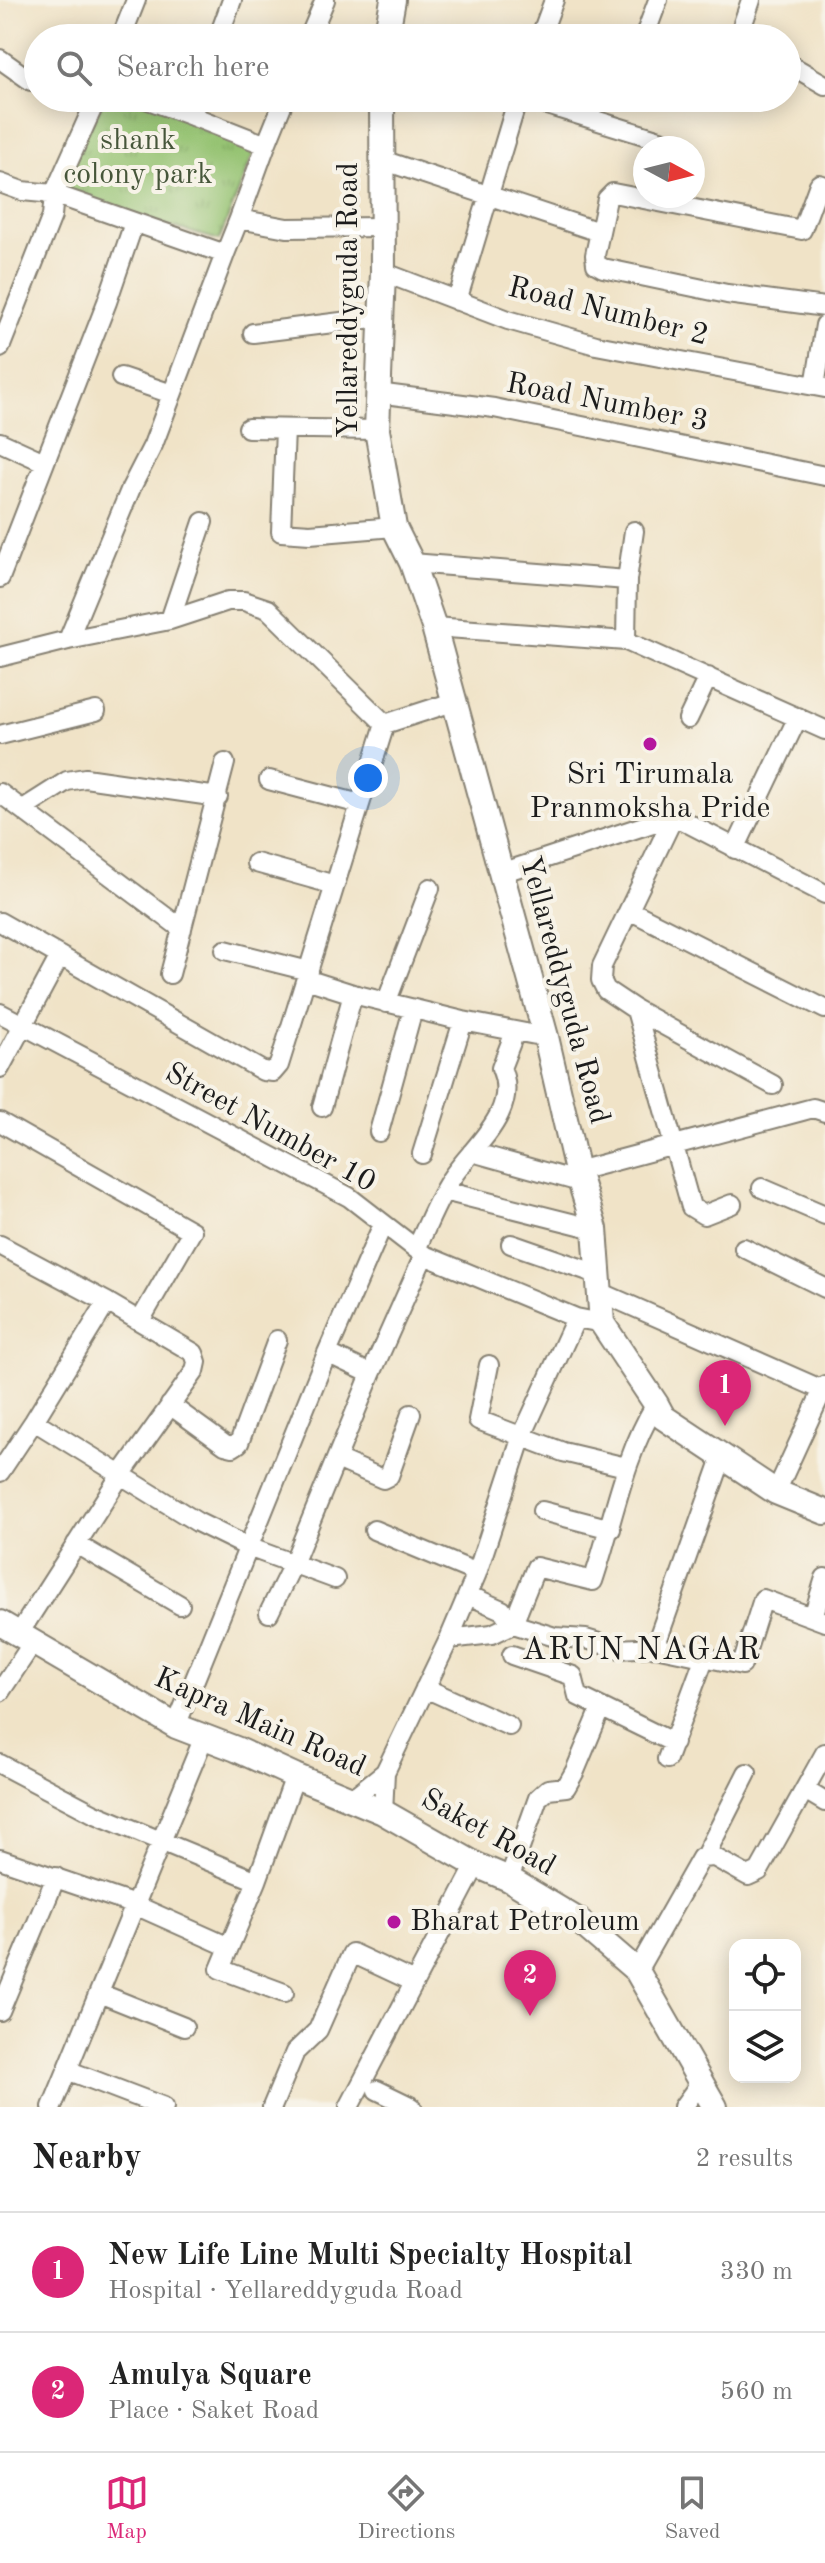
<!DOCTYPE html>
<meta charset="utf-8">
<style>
body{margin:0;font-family:"Old Standard TT",serif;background:#f6f6f6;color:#222}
.controls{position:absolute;right:24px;bottom:24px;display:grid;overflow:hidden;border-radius:16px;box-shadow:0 4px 20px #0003}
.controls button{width:72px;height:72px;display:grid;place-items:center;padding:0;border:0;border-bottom:2px solid #e0e0e0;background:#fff;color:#222;font:40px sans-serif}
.compass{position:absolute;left:633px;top:136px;width:72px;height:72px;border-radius:50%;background:#fff;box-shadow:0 4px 20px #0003;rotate:97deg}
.you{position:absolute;left:368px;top:778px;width:28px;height:28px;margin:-20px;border:6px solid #fff;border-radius:50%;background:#1a73e8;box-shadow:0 0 0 12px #1a73e833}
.badge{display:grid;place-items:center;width:52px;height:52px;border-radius:50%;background:#db2777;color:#fff;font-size:26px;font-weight:700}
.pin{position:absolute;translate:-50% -66px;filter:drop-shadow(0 2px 4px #0008)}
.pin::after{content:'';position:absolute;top:42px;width:28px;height:24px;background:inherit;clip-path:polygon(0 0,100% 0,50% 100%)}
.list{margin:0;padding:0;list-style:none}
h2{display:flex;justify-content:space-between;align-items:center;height:104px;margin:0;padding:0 32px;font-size:34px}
h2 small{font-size:26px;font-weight:400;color:#767676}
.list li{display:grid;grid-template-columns:52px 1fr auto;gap:24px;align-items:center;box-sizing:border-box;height:120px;padding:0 32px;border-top:2px solid #e0e0e0}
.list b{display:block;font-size:30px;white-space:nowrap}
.list p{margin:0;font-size:26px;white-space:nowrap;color:#767676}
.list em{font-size:26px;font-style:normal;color:#767676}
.icon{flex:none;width:44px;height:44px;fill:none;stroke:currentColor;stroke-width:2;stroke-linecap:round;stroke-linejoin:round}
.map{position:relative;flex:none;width:825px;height:2107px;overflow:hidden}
.search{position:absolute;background:#fff;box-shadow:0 4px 20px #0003;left:24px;right:24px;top:24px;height:88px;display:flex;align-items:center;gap:20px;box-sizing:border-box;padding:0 28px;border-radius:44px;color:#767676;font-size:30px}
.sheet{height:344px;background:#fff}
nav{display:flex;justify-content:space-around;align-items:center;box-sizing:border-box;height:112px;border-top:2px solid #e0e0e0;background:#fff;font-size:22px;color:#767676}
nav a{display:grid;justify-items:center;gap:4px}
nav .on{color:#db2777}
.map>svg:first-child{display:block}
.grass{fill:url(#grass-tufts);stroke:#587047;stroke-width:2}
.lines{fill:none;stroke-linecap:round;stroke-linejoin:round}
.street-casing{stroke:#868072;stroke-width:22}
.secondary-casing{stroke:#868072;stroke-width:28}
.street{stroke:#fff;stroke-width:18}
.secondary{stroke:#fff;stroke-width:24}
.poi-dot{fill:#b5179e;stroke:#f7f3e8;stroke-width:3}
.labels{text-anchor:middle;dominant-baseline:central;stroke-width:8;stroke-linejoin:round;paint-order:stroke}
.park-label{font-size:30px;fill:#46563a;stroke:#f7f3e8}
.street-label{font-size:30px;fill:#1c1c1c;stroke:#f7f3e8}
.poi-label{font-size:30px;fill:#1c1c1c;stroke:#f7f3e8}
.neighbourhood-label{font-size:32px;letter-spacing:2px;fill:#1c1c1c;stroke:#f7f3e8}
</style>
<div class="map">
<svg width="825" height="2107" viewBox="0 0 825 2107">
<defs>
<pattern id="grass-tufts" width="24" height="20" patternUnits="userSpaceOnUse" patternTransform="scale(2)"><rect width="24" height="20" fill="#95c372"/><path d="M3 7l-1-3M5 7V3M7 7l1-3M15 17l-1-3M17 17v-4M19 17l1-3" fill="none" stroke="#80a762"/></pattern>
</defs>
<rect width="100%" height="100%" fill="#f7f3e8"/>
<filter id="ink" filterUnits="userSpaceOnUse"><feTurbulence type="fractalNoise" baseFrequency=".0125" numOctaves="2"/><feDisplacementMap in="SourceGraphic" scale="16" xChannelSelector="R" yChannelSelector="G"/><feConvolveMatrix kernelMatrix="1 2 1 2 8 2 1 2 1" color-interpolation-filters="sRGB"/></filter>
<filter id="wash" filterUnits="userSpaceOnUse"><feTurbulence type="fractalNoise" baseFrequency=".006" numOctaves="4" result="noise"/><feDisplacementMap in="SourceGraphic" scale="32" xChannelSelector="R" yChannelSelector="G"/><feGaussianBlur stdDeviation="1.8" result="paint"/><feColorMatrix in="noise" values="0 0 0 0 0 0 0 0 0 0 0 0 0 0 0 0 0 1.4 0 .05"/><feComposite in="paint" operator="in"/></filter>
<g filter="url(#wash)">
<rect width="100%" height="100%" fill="#f0e3c7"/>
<path class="grass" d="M145,99L258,142L219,240L54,194L103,102Z"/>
</g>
<g filter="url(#ink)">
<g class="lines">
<defs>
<path id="street" d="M121,38L136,0
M218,38L232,0
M309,38L325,0
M540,38L554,0
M644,38L658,0
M738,38L751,0
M0,59L31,81
M787,63L825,85
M143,98L192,116
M198,98L192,116L266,145L285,98
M524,98L673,144
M382,160L599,232
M0,183L22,191L54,194L225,254L239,219L287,228L382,227
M825,186L819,184L802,230L613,193L607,199L595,255L596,264L603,268L727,294L825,307
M239,219L266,145
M383,272L508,320L596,345L825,388
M457,301L518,98
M253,333L381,317
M0,348L52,216L54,194L97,98
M121,377L172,394
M815,386L825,325
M377,393L494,408L825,476
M248,428L377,430
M285,429L281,532L310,534L394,527
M0,442L44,462
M412,563L627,580L634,531
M0,578L107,302L134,223
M170,620L203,522
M434,627L626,641L825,730
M68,640L131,488L153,445L225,254
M626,641L627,580
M0,657L68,640L170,620L228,601H244L268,609L385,724L453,702
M688,719L708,677
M0,735L96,711
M269,780L360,804
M0,793L182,929
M23,809L67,781L85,778L218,797
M674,816L602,966L601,980L606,990L636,1010L773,1085
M735,849L798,717
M256,863L335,885
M501,873L674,816L825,894
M629,910L825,1009
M0,922L263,1071L273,1072L279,1065L385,724
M225,950L309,971
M170,974L225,763
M306,979L353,994
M386,1003L430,888
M636,1010L691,1207L704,1215L732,1204
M0,1013L349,1197L424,1255L576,1318L602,1323
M0,1068L60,956
M322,1107L353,994L463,1021L546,1037
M0,1122L192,1231L140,1321
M379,1132L413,1009
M472,1152L580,1182
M422,1154L463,1021
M577,1171L802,1111L813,1108L825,1112
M762,1188L825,1215
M444,1191L595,1229
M511,1244L600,1275
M0,1245L107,1302L194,1353L197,1362L195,1371L120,1476L18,1635
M744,1248L825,1288
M416,1249C428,1225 438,1197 453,1176C475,1144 520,1111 501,1068L515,1032
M600,1292L825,1391
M327,1353L371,1374
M489,1365L478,1420L563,1452L626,1467
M170,1405L225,1445L233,1447L239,1443L277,1340
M34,1421L197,1522L248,1547L335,1579
M337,1459L383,1479L389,1476L411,1414
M0,1472L34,1421L107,1302
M776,1492L825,1385
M542,1511L611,1529
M374,1530L477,1573
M76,1544L180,1605
M468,1595L502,1610L513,1624L555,1637L586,1639L619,1649L655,1647L742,1665L763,1599L825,1622
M269,1613L293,1564L371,1374L424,1255
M813,1617L825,1578
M449,1639L492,1634L513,1624L536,1567L593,1581C613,1522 623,1458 656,1404
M655,1647L722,1458
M512,1655L573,1676L578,1696L674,1743
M425,1688L509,1726
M0,1692L32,1644
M176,1726L327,1353L383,1224
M667,1759L705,1656
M0,1764L93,1813L257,1881
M805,1790L825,1802
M350,1800L385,1772
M383,1812L385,1772L449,1639L477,1573L522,1436L576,1318
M705,1856L747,1773
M0,1859L135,1905L229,1947
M509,1879L538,1798L548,1789L566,1787L575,1771L601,1709
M637,1971L701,1858L714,1857L748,1876L759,1871L825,1753
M99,1993L184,2027
M284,1993L220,1969L257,1881L295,1776
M0,2011L56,1877
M67,2070L164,2107
M377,2090L412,2107
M52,2107L204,1737
M272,2107L295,2052L318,2030L352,1953L414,1982
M349,2107L476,1865
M683,2107L701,2082"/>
<path id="secondary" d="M386,38L393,0
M382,98L383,272L377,430L394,527L412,563L434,627L546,1037L577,1171L595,1229L602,1323L656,1404L663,1417L776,1492L825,1512
M0,1623L176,1726L236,1749L295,1776L383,1812L476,1865L509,1879L579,1921L637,1971L715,2107"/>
</defs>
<use href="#street" class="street-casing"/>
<use href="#secondary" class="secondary-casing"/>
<use href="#street" class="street"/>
<use href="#secondary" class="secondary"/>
</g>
</g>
<g class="poi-dot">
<circle cx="650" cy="744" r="8"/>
<circle cx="394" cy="1922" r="8"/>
</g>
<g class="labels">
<g class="park-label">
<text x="138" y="141">shank<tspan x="138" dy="34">colony park</tspan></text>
</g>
<g class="street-label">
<text transform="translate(349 300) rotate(-90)">Yellareddyguda Road</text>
<text transform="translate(608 312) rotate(14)">Road Number 2</text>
<text transform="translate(607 403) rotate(11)">Road Number 3</text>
<text transform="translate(564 990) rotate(75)">Yellareddyguda Road</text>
<text transform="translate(270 1128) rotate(29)">Street Number 10</text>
<text transform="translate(260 1723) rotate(24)">Kapra Main Road</text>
<text transform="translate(488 1833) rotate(29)">Saket Road</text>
</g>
<g class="poi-label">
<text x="650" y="775">Sri Tirumala<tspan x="650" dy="34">Pranmoksha Pride</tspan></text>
<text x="410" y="1922" text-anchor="start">Bharat Petroleum</text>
</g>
<g class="neighbourhood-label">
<text x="642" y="1651">ARUN NAGAR</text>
</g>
</g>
</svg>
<div class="controls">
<button><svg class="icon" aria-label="locate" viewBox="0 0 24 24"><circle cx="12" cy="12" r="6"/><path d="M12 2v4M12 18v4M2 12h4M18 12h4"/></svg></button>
<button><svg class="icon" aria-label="layers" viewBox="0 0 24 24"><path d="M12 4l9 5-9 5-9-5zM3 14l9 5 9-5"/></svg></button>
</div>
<svg class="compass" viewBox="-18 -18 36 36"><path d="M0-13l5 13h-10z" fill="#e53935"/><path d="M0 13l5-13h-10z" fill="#767676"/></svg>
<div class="you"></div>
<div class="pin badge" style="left:725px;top:1426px">1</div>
<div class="pin badge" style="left:530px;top:2016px">2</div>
<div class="search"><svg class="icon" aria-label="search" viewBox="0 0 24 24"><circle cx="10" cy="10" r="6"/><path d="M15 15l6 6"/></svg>Search here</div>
</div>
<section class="sheet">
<h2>Nearby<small>2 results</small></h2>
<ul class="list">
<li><span class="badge">1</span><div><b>New Life Line Multi Specialty Hospital</b><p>Hospital · Yellareddyguda Road</p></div><em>330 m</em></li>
<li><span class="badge">2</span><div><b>Amulya Square</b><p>Place · Saket Road</p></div><em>560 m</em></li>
</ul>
</section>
<nav>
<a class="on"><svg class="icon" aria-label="map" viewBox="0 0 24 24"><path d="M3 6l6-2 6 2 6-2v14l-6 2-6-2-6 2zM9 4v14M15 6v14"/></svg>Map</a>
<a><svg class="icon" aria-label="directions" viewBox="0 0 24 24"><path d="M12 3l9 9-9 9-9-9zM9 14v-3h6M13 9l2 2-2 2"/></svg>Directions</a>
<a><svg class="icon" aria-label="saved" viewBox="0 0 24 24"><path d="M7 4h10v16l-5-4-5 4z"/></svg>Saved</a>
</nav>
